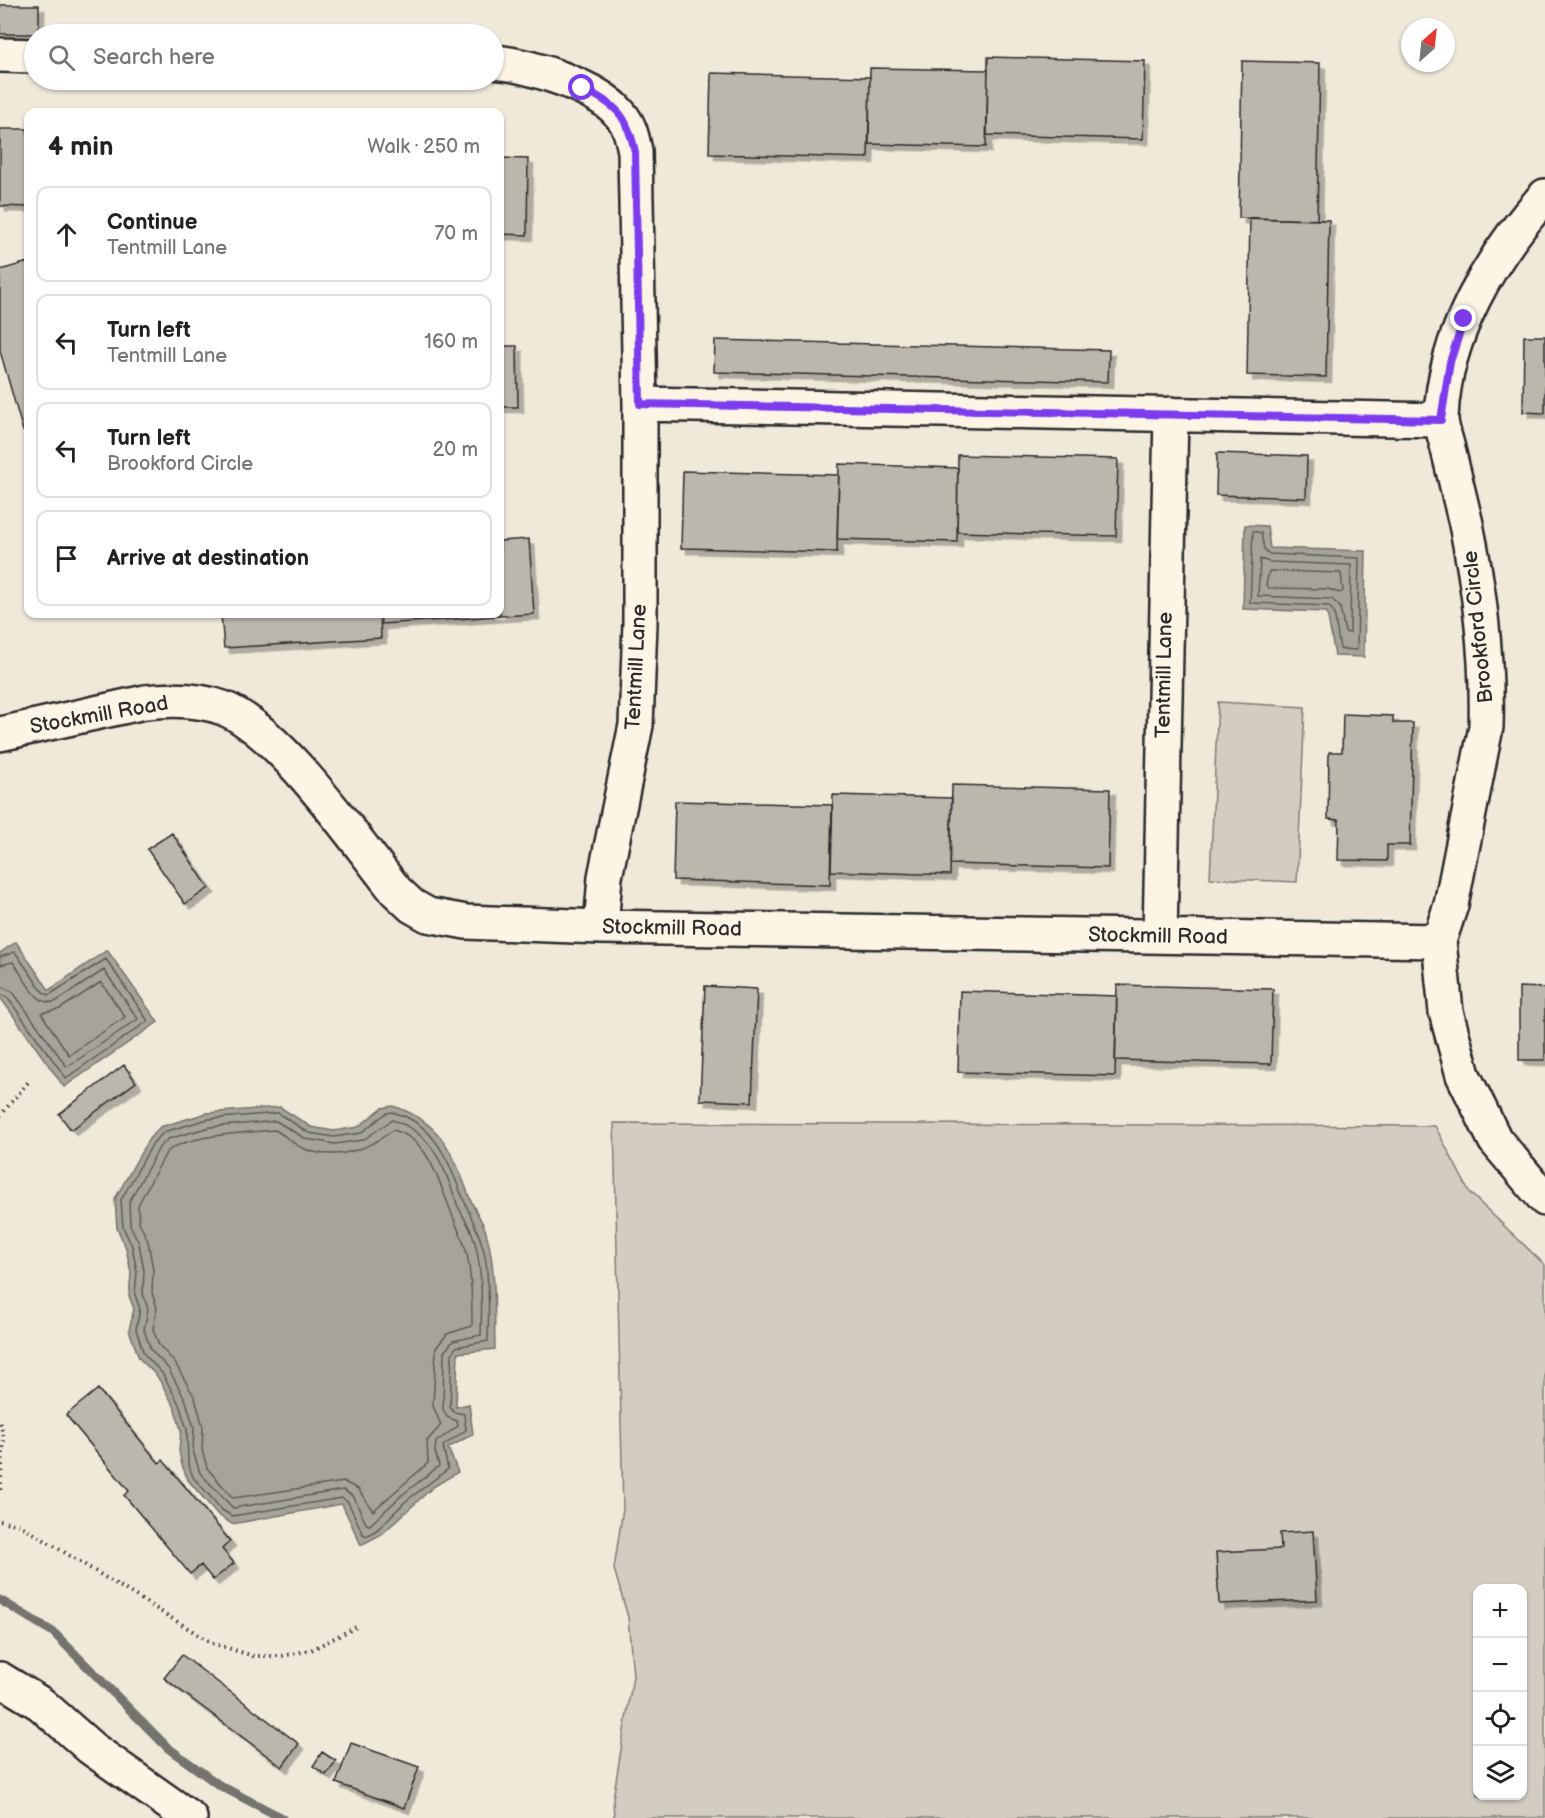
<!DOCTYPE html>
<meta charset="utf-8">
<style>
body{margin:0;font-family:"Balsamiq Sans",sans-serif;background:#f2f2f2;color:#222}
.controls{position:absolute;right:18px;bottom:18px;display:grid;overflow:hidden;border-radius:12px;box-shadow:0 2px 4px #0004}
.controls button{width:54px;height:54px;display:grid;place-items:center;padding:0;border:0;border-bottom:2px solid #e0e0e0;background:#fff;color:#222;font:30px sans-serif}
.compass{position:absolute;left:1401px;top:18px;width:54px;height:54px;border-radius:50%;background:#fff;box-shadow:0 2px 4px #0004;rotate:27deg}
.stop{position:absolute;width:18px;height:18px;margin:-14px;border:4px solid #7c3aed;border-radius:50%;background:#fff}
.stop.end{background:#7c3aed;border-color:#fff;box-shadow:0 2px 6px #0008}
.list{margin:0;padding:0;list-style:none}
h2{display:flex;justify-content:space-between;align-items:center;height:78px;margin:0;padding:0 24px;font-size:26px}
h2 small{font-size:20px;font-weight:400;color:#767676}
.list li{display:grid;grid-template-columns:39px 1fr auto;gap:18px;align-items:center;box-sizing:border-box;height:96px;margin:0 12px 12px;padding:0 12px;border:2px solid #e0e0e0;border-radius:12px}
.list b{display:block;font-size:22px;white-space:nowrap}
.list p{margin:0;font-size:20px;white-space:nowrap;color:#767676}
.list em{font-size:20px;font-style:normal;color:#767676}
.icon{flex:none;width:33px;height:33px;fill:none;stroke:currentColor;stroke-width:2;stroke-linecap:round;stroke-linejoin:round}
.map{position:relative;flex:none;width:1545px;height:1818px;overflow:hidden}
.search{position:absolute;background:#fff;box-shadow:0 2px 4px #0004;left:24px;top:24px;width:480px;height:66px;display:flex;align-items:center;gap:15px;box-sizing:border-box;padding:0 21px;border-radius:33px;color:#767676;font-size:22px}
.panel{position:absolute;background:#fff;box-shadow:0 2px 4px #0004;left:24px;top:108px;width:480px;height:510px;border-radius:12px}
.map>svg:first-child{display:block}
.green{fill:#d2cdc0;stroke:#7e7c76;stroke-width:1.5;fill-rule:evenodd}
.water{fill:#a6a399;stroke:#75736d;stroke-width:1.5}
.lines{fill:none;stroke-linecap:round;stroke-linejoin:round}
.shore{stroke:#5c5b57;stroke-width:1.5}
.stream{stroke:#75736d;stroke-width:9}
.building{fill:#bcb7ac;stroke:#2b2b2b;stroke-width:1.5;filter:url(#shadow)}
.minor-casing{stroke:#2b2b2b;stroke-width:38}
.path{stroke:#2b2b2b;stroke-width:4;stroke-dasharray:1.5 4.5;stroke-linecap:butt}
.minor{stroke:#fcf5e5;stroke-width:33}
.route{stroke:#7c3aed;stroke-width:8}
.labels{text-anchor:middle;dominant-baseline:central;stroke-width:4.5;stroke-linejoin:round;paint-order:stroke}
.street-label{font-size:21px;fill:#2b2b2b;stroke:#fcf5e5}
</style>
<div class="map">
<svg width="1545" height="1818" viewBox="0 0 1545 1818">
<defs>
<filter id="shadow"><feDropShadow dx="5.5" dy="5.5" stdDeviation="0" flood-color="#0004"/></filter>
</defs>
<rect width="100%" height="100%" fill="#efe9da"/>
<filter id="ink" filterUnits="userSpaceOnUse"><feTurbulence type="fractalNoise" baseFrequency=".0167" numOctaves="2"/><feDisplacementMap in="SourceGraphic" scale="12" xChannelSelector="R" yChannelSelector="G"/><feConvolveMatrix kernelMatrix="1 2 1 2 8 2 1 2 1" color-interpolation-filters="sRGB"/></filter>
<g filter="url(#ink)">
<path class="green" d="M1218,702L1305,707L1297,882L1210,878Z
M614,1123L1435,1126L1470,1193L1545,1265V1818H614L613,1799L633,1676L628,1617L614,1569L623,1508ZM1478,1588H1522V1796H1478Z"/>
<path class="water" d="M1245,525L1267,526L1270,548L1366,551L1364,657L1335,656L1327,612L1243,609Z
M16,942L49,990L107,950L158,1022L64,1087L0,997V953Z
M393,1106C440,1121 453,1152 469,1196C473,1208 481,1218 485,1229C497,1267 494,1310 495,1349L458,1353L456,1407L469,1404L473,1434L448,1448L458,1472L433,1487L382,1534L361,1545L342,1504L232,1524L218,1515L188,1480L182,1465L179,1451L181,1430L174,1406L157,1376L139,1358L129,1330L134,1309L129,1296L131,1273L126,1248L117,1228L115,1199L148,1140L160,1127L207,1113L280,1107L311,1127L334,1131L358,1127L382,1108Z"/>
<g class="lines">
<path class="shore" d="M1253,531L1261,533L1264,549L1269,554L1359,558L1357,650L1340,649L1334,612L1329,606L1250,603Z
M1260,559L1270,562L1351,565L1350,633L1345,632L1340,607L1332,599L1258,596Z
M1269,571L1341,573L1343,591L1340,593L1328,589L1269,588L1266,585Z
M0,957L15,952L43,992L49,995L106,959L148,1021L66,1078L7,997L0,994
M0,965L13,962C24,976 36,1009 57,1001L104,970L138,1019L67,1067L13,992L0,986
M101,982L125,1017L69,1055L41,1013L60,1009Z
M392,1112C439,1124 449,1166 466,1205C474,1224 483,1241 486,1262C489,1288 489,1315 488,1341L456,1347L452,1354L450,1407L454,1412L464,1414L466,1430L443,1446L448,1469L406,1501L378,1529L367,1536L363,1534L348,1502L342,1498L232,1516L222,1510L193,1477L188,1463L187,1429L179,1404L162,1373L144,1354L136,1329L140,1309L135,1295L137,1272L132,1246L123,1227L121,1200L153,1143L164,1132L208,1119L278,1113L309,1133L334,1137L361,1133L385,1114Z
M392,1120C432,1131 445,1168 457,1204C461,1214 468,1223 472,1233C483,1264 482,1303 481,1335L453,1341L444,1352L443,1409L447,1417L457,1421L458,1426L436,1442L435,1451L439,1466L402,1495L370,1525L366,1524L354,1497L343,1490L233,1508L200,1473L193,1451L194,1428L186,1401L168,1368L151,1350L144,1330L148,1309L143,1294L144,1271L139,1243L130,1225L129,1202L159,1148L168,1139L210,1127L276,1121L306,1139L335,1144L363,1140Z
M275,1130C285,1135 292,1143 302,1148C335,1162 368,1150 393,1130C429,1139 438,1180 450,1209C457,1229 467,1245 469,1266C472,1286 472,1306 472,1326L447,1334L436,1348L433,1406L441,1425L427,1441L428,1463L373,1511L358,1489L344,1482L233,1498L207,1468L202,1450L203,1427L195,1398L175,1363L159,1345L153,1329L157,1308L152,1293L153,1270L148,1241L139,1222L138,1205L166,1153C183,1135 250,1132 275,1130Z"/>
<path class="stream" d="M0,1600L53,1632L168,1748L219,1785L282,1818"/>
</g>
<path class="building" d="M0,5H39V34H0Z
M988,57L1145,61L1143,139L987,135Z
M1242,61L1320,63L1317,220L1239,218Z
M870,68L988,70L986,147L869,144Z
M711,73L870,77L868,158L709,154Z
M0,129H28V207L0,206Z
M500,158L528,159L527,235L500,234Z
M1250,218L1329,220L1326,377L1247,375Z
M28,262V429L23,431L0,351V270Z
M1524,336H1545V413L1523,412Z
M715,340L1109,350L1108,382L714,372Z
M500,346H517L518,407H500Z
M1217,453L1307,456L1306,498L1216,495Z
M958,455L1118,459L1116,536L957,532Z
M839,464L958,468L957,542L837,539Z
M683,471L839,475L837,552L681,548Z
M529,539L534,614L381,624L380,614H500V541Z
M221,614H380L381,638L224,648Z
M1343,714L1393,716V723H1413L1410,845H1387V861L1338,860L1339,820L1328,819L1329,752H1342Z
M952,785L1110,789L1108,868L950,864Z
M833,795L952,798L950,875L831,871Z
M675,801L832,805L830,885L673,880Z
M172,833L209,888L185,904L147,849Z
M1117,985L1273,989L1271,1064L1115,1060Z
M705,986L757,989L752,1102L700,1100Z
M1519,987L1545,988V1060H1519Z
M960,991L1117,996L1115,1076L958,1072Z
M124,1065L136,1082L71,1130L59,1114Z
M98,1389L159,1463L163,1460L230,1541L222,1549L234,1563L213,1580L201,1565L190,1574L124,1495L129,1491L66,1415Z
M1313,1531L1317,1600L1219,1604L1216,1552L1281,1549L1280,1533Z
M182,1655L299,1744L282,1767L164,1678Z
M351,1743L419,1767L404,1808L336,1783Z
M322,1752L336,1761L326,1775L313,1766Z"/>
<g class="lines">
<defs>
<path id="minor" d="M0,55L34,56
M494,62C529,65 597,86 620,114C630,125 632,137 635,151L640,404V624L636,725L605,877L601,927
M1545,196C1491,256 1444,335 1441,418C1441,428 1446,439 1448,449C1454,474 1460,499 1466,524C1480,591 1488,659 1486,727L1451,905L1439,941L1446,1012L1463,1075L1495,1140L1545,1199
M640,404L1441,420
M0,734L145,702C170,699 199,699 223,708C280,730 356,841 396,891L412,906L428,915L466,922L601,927L1439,941
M1160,936L1171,414
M0,1679L41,1704L91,1748L190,1818"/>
</defs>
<use href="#minor" class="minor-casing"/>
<path class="path" d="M0,1116L30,1080
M0,1423L4,1437L0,1494
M0,1521L20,1525L212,1643L253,1656H282L311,1650L356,1627"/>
<use href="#minor" class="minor"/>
</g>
</g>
<g class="lines" filter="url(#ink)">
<path class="route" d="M582,88C616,105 627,114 635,152L640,404L1441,420L1450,362L1464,319"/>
</g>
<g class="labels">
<g class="street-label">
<text transform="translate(1478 627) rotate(-96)">Brookford Circle</text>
<text transform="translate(636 667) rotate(-87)">Tentmill Lane</text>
<text transform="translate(1164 675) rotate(-89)">Tentmill Lane</text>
<text transform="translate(99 715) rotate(-10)">Stockmill Road</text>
<text transform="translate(672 928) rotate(1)">Stockmill Road</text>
<text transform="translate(1158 936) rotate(1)">Stockmill Road</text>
</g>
</g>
</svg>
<div class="controls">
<button>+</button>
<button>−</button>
<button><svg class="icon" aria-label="locate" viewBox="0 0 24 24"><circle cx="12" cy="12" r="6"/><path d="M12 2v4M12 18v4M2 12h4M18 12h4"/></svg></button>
<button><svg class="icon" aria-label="layers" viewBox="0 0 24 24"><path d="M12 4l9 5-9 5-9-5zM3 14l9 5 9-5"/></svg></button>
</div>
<svg class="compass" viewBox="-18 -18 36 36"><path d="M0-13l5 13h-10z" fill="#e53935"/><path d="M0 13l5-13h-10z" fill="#767676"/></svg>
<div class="stop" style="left:582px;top:88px"></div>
<div class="stop end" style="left:1464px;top:319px"></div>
<div class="search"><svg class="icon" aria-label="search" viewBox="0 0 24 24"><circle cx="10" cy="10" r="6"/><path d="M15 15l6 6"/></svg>Search here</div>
<section class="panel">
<h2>4 min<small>Walk · 250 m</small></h2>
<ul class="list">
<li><svg class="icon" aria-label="ahead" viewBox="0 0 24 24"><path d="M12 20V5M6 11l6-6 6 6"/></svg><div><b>Continue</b><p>Tentmill Lane</p></div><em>70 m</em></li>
<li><svg class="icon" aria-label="left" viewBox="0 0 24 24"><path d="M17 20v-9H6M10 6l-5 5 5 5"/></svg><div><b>Turn left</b><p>Tentmill Lane</p></div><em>160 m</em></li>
<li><svg class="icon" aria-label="left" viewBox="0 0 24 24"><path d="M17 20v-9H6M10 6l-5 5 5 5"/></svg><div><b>Turn left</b><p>Brookford Circle</p></div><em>20 m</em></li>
<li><svg class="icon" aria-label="arrive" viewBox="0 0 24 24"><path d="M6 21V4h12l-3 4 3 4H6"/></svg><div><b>Arrive at destination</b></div></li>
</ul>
</section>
</div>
